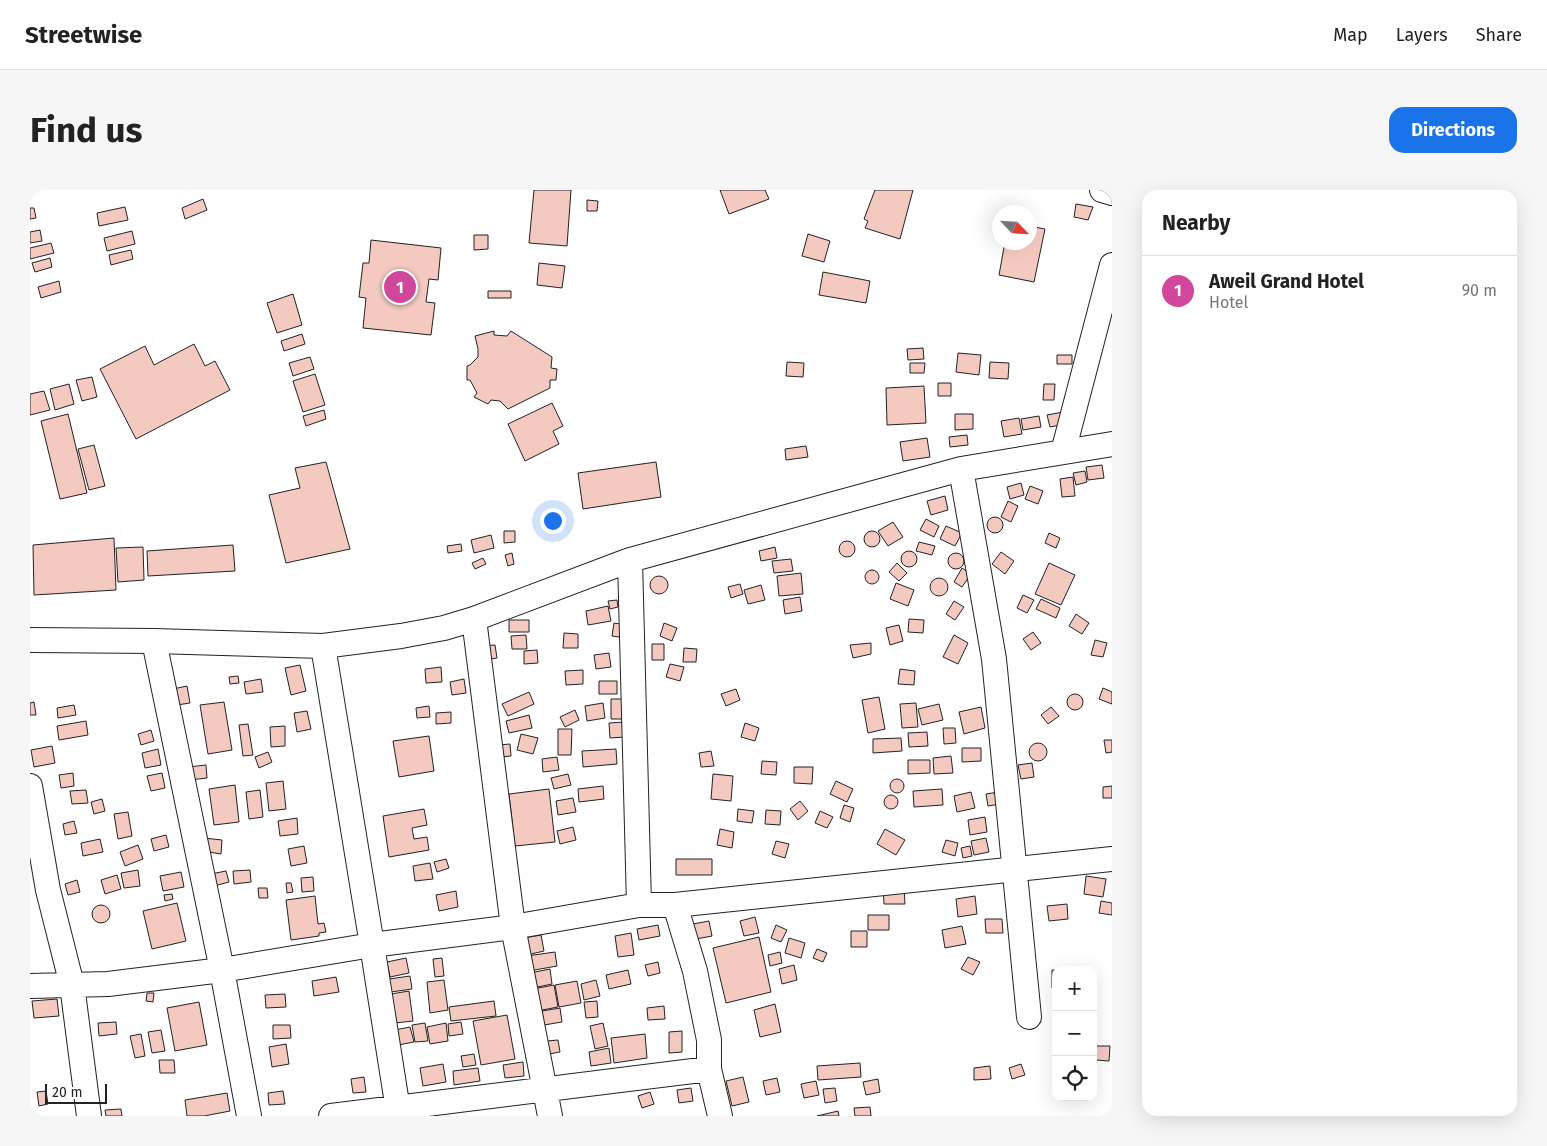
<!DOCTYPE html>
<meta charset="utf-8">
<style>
body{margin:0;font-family:"Fira Sans",sans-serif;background:#f6f6f6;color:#222}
.controls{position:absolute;right:15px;bottom:15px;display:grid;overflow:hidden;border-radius:10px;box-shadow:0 5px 20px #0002}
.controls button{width:45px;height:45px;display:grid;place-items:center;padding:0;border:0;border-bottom:1px solid #e0e0e0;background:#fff;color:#222;font:25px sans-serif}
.compass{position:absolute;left:962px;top:15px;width:45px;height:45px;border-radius:50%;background:#fff;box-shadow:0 5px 20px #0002;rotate:115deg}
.scale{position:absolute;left:15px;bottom:12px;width:62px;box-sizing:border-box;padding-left:5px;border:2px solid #222;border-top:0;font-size:14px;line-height:18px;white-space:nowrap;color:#222;-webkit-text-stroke:4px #fff;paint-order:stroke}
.you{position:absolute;left:522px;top:330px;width:18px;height:18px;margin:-12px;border:4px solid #fff;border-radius:50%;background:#1a73e8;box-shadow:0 0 0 8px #1a73e833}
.badge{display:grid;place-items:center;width:32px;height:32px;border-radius:50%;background:#1a73e8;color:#fff;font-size:16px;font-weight:700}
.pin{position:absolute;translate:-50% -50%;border:2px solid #fff;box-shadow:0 1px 5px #0006}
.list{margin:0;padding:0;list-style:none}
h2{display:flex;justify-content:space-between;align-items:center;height:65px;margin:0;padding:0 20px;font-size:21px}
h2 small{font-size:16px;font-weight:400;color:#767676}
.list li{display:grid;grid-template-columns:32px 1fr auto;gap:15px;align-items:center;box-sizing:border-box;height:70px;padding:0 20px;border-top:1px solid #e0e0e0}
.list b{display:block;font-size:19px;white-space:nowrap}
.list p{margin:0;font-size:16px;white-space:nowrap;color:#767676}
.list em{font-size:16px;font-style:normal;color:#767676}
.icon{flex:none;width:28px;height:28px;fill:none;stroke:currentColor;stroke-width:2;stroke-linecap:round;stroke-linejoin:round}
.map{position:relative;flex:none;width:1082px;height:926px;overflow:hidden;border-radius:15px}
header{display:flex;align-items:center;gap:30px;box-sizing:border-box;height:70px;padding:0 25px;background:#fff;border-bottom:1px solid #e0e0e0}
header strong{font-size:24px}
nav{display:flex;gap:28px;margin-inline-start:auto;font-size:18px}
.intro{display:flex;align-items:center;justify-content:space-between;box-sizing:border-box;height:120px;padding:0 30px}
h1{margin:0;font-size:35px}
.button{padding:12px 22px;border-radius:15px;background:#1a73e8;color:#fff;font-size:18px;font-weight:700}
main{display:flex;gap:30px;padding:0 30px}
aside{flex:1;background:#fff;border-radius:15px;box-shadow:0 5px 20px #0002}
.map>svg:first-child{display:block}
.building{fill:#f3c9c0;stroke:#222}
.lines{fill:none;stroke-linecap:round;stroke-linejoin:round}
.minor-casing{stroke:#222;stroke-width:26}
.minor{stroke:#fff;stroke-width:24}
</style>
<header>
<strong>Streetwise</strong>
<nav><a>Map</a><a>Layers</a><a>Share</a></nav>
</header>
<div class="intro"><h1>Find us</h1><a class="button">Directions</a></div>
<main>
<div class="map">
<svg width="1082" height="926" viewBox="0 0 1082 926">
<rect width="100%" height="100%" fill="#fff"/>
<path class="building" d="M504,0H541L537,56L499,53Z
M690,0H735L739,9L699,24Z
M845,0H883L870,49L835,38L838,31L834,29Z
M173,9L177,20L155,29L152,18Z
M557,10L568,11L567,21H557Z
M1046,14L1063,17L1058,30L1044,27Z
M95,17L98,30L69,36L67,23Z
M0,18H4L6,28L0,29Z
M999,36L1015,39L1004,92L969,85L975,52H999Z
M10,40L12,51L0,53V42Z
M102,41L105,54L77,61L74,48Z
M778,44L800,51L794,72L772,66Z
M444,45H458V59L444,60Z
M341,50L411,58L408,90L399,89L396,112L405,113L401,145L333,138L336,108L329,107L333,73H339Z
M21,53L24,63L0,69V58Z
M101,60L103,69L81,75L79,65Z
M20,68L22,77L5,82L2,73Z
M509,73L535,76L532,98L507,95Z
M793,82L840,91L836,113L789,105Z
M29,91L31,102L11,108L8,97Z
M458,101H481V108H458Z
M263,104L272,135L247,143L237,113Z
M464,141V145L477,146L481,141L522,167L521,178L527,179L526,190H520V198L478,219L470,211L461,210L458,214L444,207L447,203L440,190H437V176L440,175L448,167V159L445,146Z
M272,144L275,154L254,161L251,151Z
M164,154L175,176L185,171L200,200L106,249L70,179L115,156L124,175Z
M893,158L894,169L878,170L877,159Z
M928,163L951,165L949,185L926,182Z
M1027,165H1042V174H1027Z
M280,167L284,179L263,186L259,173Z
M757,172L774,173L773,187L756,186Z
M960,172L979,173L978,189L959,188Z
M880,173H895L894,183H880Z
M285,184L295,215L273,222L263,191Z
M62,187L67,207L52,211L46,190Z
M908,193H921V206H908Z
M39,194L44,214L25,220L20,199Z
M1014,194H1025L1024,210H1013Z
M894,196L896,233L857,235L856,198Z
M14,201L20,220L0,225V204Z
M522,213L533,236L523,241L529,254L495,271L478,234Z
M294,220L296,229L276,236L273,226Z
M1033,222L1035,234L1020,237L1017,225Z
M38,224L57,303L30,309L11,231Z
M925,224H943V239L925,240Z
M1009,226L1011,237L993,240L991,229Z
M989,228L992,244L974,247L971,231Z
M937,245L938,255L920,257L919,247Z
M897,248L900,267L873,271L870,252Z
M64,255L75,296L59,300L48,259Z
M776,256L778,267L756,270L755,259Z
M296,272L320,359L256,373L239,305L270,298L265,278Z
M626,272L631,307L553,319L548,283Z
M1072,275L1074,288L1058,290L1056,277Z
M1055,281L1057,292L1046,295L1043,283Z
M1043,287L1045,306L1032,307L1030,289Z
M991,293L994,305L980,309L977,297Z
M1000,296L1013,301L1008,314L995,309Z
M915,306L918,320L901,325L897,311Z
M978,311L988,316L981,332L971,327Z
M957 335a8 8 0 1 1 16 0a8 8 0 1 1-16 0Z
M896,329L909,336L904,347L890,340Z
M863,332L873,347L858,356L848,341Z
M916,336L932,343L925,356L910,349Z
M474,341H485V352L474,353Z
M834 349a8 8 0 1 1 16 0a8 8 0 1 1-16 0Z
M1019,343L1030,348L1026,358L1015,353Z
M461,345L464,358L444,363L441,350Z
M84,348L86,400L4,405L3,355Z
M809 359a8 8 0 1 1 16 0a8 8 0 1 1-16 0Z
M889,352L905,356L902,365L886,361Z
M431,354L432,361L418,363L417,356Z
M203,355L205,381L118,386L117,361Z
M113,357L114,390L88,392L86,358Z
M745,357L747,368L731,371L729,361Z
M871 369a8 8 0 1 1 16 0a8 8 0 1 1-16 0Z
M971,362L984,371L975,384L962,374Z
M482,363L484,374L478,376L475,365Z
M918 371a8 8 0 1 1 16 0a8 8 0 1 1-16 0Z
M453,368L456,374L445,379L442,373Z
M761,369L763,381L744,383L742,371Z
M867,373L877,383L869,391L859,382Z
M1019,373L1045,385L1031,415L1005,404Z
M932,378L941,384L932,397L924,392Z
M835 387a7 7 0 1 1 14 0a7 7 0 1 1-14 0Z
M771,383L773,404L749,406L747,386Z
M620 395a9 9 0 1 1 18 0a9 9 0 1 1-18 0Z
M900 397a9 9 0 1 1 18 0a9 9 0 1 1-18 0Z
M866,393L884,400L878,416L860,409Z
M710,394L713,404L701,408L698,397Z
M731,395L735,410L718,414L714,400Z
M993,405L1004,410L997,423L987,418Z
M770,407L772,421L755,424L753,410Z
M1011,409L1030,418L1026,428L1006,419Z
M587,410L588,417L580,419L578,411Z
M924,411L934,417L925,430L916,424Z
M578,416L581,431L558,435L556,421Z
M1046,424L1059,433L1052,444L1039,436Z
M879,429L894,430L893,443L878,442Z
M479,430H499V442H479Z
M584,433L597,435L596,448L582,446Z
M634,433L647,438L642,451L630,446Z
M869,435L873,451L860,455L856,438Z
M1003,442L1011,453L1001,460L993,449Z
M534,443L548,444V458H533Z
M496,445L497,459H482L481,446Z
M924,445L938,453L928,474L913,467Z
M1065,450L1077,453L1073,467L1061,465Z
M841,453V464L823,468L820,455Z
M622,454H634V470H622Z
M465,455L467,468L455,470L453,456Z
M654,458L667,459L666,472H653Z
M507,460L508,473L494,474V461Z
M579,463L581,477L566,479L564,465Z
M640,474L654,477L650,491L636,487Z
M270,475L276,501L261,505L255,478Z
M411,477L412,492L396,493L395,479Z
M870,479L885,481L884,495L868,494Z
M553,480V494L536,495L535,481Z
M208,486L209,493L200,494L199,487Z
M231,489L233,502L216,504L214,492Z
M434,489L436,503L422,505L420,492Z
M569,491H587V504H569Z
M157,496L160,513L147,515L143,499Z
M1073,498L1082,502V514L1069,509Z
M706,499L710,510L696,516L691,504Z
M499,502L504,514L478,526L472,514Z
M1037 512a8 8 0 1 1 16 0a8 8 0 1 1-16 0Z
M849,507L855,539L838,543L832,510Z
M581,509H593V529H581Z
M4,512L6,525H0V513Z
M194,512L202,560L178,564L170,515Z
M573,513L575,528L557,531L555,516Z
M886,513L888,537L872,538L870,514Z
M909,514L913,530L892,535L888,519Z
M44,515L46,525L28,528L27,518Z
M399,516L400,527L387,528L386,518Z
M951,517L955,538L934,544L929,522Z
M1021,517L1029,526L1018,534L1011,525Z
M545,520L549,530L535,537L530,527Z
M277,521L281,539L267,542L264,523Z
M421,522V533L406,534V523Z
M499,525L502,538L479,543L476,531Z
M56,531L58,545L29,550L27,536Z
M594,532L595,547L580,548L579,533Z
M715,533L729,538L725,551L711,547Z
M218,534L223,565L213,566L209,535Z
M255,536V556L241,557L240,537Z
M913,538H925L926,553L914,554Z
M528,539H542L541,565H528Z
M121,540L124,551L111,555L108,544Z
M897,542L898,556L879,557L878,543Z
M491,544L508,548L503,564L487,560Z
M399,546L404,581L369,587L363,551Z
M871,548L872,561L843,563V549Z
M1074,550H1082V562L1076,563Z
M999 562a9 9 0 1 1 18 0a9 9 0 1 1-18 0Z
M480,554L481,566L471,567L469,555Z
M22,556L25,573L4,577L1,560Z
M932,558H951V571L932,572Z
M128,559L131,575L115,578L112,563Z
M586,559L587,574L553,577L552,561Z
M681,561L684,576L671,577L669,563Z
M238,562L242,572L229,578L225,567Z
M921,566L923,583L904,584L903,568Z
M527,567L529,580L513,582L512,569Z
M878,570H900V583L878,584Z
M732,571L747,572L746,585L731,584Z
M1002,573L1004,587L991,589L988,575Z
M176,575L177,588L160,590L158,577Z
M764,577H783L782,594L764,593Z
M43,583L44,596L31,598L29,585Z
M132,583L135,598L121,601L117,586Z
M538,584L541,595L524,599L521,588Z
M683,584L703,586L701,611L681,609Z
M860 596a7 7 0 1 1 14 0a7 7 0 1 1-14 0Z
M253,591L256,619L239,621L236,593Z
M806,591L823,599L817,612L800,604Z
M205,595L209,632L184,635L179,599Z
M573,596L574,609L549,612L548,599Z
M1082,596V608H1073V597Z
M519,599L525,652L485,656L479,604Z
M912,599L913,615L884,617L883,601Z
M56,600L58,613L42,614L40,601Z
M230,600L233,627L219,629L216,602Z
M941,602L945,618L927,622L924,606Z
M969,602L971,614L958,616L956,604Z
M854 612a7 7 0 1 1 14 0a7 7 0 1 1-14 0Z
M543,608L546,622L528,625L526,611Z
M72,609L75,621L64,624L61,612Z
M770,611L778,621L768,630L760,619Z
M814,615L824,618L820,632L810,628Z
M394,619L397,635L382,638L384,649L397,647L399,660L359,667L353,626Z
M708,619L724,621L722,633L707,631Z
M736,620L751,621L750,635L735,634Z
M790,621L803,627L797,638L785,633Z
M98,622L102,646L88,649L84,624Z
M955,627L957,642L940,645L938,630Z
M267,628L268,644L250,646L248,631Z
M44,631L47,643L35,645L33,634Z
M543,637L546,650L530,654L527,641Z
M690,639L704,642L702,658L687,655Z
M855,639L875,650L866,665L847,654Z
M136,645L139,657L124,661L121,649Z
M174,648L192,650L191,664L173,661Z
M956,648L959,662L944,665L941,651Z
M70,649L73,662L53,666L51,653Z
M916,650L928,653L925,666L912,662Z
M746,651L759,654L755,668L742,664Z
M108,655L113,669L95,676L90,662Z
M274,656L277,673L261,676L258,659Z
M940,656L942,666L933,668L931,658Z
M416,669L419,678L407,682L404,672Z
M646,669H682V685H646Z
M400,673L403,689L385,691L383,676Z
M108,680L110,696L94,698L91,683Z
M220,680L221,692L204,694L203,681Z
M196,681L199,692L184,696L181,684Z
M151,682L154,697L133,701L130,686Z
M87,685L91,699L75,704L71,690Z
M1056,686L1076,689L1073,707L1054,704Z
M283,687L284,701L272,702L271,688Z
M47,690L50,702L38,705L35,694Z
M256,693H261L263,702L257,703Z
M853,697H874L875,714H854Z
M228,698H237L238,708H229Z
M426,701L428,717L409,721L406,705Z
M142,704L143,709L135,711L134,705Z
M285,706L288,734L294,733L296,742L289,743V746L261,750L256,710Z
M945,706L947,724L928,727L926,709Z
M1071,711L1082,713V725L1069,723Z
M147,713L156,751L122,759L113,721Z
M1037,714L1038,729L1019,731L1017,716Z
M62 724a9 9 0 1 1 18 0a9 9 0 1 1-18 0Z
M838,725H859V740H838Z
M725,727L729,743L714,746L710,731Z
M955,729H972L973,743H956Z
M679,731L682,746L666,749L663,734Z
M628,735L630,746L609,750L607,739Z
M746,735L757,740L751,752L741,748Z
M932,736L936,754L915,758L912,740Z
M821,741H837V757H821Z
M601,743L604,765L588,767L585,746Z
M511,745L514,761L497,765L494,748Z
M729,747L741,802L696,813L683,758Z
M759,748L775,753L771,768L755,763Z
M787,759L797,763L793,772L783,768Z
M525,762L527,776L499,781L497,766Z
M750,762L752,773L740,776L738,765Z
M938,767L950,772L943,785L931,779Z
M376,768L379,783L360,787L357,772Z
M412,768L414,786L405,787L403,769Z
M628,772L630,783L618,786L615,775Z
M764,775L767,790L752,794L749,779Z
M520,779L522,794L503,798L500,783Z
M598,780L601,794L579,799L576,785Z
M1022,780H1026V798H1022Z
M380,786L382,799L361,802L359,789Z
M306,787L309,802L284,806L282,791Z
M414,790L418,820L400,823L397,792Z
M566,790L570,806L554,810L551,794Z
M547,791L551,813L529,817L525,795Z
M524,795L528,817L507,821L503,799Z
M379,801L383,831L365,833L361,804Z
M117,803H124L123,812L116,811Z
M255,804L256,817L236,818L235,805Z
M27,809L29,826L4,828L2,811Z
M464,811L466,826L421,831L419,817Z
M567,811L568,827L556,828L554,812Z
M169,812L177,855L145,861L137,818Z
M745,814L751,842L730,847L724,820Z
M634,816L635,829L618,830L617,818Z
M530,818L532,832L514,835L512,821Z
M477,825L485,869L451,875L443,831Z
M86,832L87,844L69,846L68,833Z
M431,832L433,844L419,846L418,834Z
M395,833L398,851L385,852L382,835Z
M416,833L418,851L400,854L397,837Z
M573,833L578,856L565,859L560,836Z
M243,835H260L261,848L243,849Z
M380,837L384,852L368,855L365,840Z
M131,840L135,861L122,863L118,842Z
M652,841V862L639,863V842Z
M111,844L115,866L105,868L100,846Z
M615,844L617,868L584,873L581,848Z
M528,850L530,862L519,864L517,851Z
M256,854L259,874L242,877L239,857Z
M1066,856H1080L1079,871L1066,870Z
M579,858L581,873L561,876L559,862Z
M444,864L446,875L433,877L431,866Z
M129,870H144L145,883H130Z
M493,872L494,886L475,888L473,875Z
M830,873L831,887L788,890L787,876Z
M413,874L416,892L393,896L390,878Z
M991,874L995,885L982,889L979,878Z
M960,876L961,889L944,890V878Z
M448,878L450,891L424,895L423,881Z
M334,887L336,902L323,903L321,889Z
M713,887L719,912L702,916L696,891Z
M747,888L750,902L736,905L733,891Z
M848,889L850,902L836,905L833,892Z
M786,891L789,905L774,908L771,894Z
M661,898L663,911L649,913L647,900Z
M805,898L807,911L795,913L793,899Z
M16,901L18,914L9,916L7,902Z
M253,901L255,914L239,915L238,903Z
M620,902L624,914L612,918L608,906Z
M197,903L200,921L174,926H157L155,910Z
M840,917L841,926H825L824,918Z
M91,919L92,926H76L75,920Z
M808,921L809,926H787Z"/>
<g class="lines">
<defs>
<path id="minor" d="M1072,0L1082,3
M1033,262L1082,75
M931,279L964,469L999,827
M600,370L609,715
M444,429L483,737L520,926
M0,450L124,451L293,456L371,446L414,438L444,429L600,370L931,279L1082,254
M124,451L192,780L219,926
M293,456L342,755L369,926
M0,596L18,700L42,795L59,926
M645,715L665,781L679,850V879L690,926
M0,796L78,794L192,780L342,755L483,737L609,715H645L1082,669
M301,926L679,879"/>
</defs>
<use href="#minor" class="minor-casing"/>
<use href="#minor" class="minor"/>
</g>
</svg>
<div class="controls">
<button>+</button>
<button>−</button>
<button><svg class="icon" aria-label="locate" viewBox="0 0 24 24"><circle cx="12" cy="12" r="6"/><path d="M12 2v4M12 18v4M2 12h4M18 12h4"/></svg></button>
</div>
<svg class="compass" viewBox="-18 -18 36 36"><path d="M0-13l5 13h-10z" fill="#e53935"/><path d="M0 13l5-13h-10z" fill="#767676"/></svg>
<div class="scale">20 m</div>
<div class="you"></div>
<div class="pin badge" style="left:370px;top:97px;background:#d1479c">1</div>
</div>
<aside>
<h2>Nearby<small></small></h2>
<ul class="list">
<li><span class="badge" style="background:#d1479c">1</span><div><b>Aweil Grand Hotel</b><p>Hotel</p></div><em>90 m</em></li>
</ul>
</aside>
</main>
